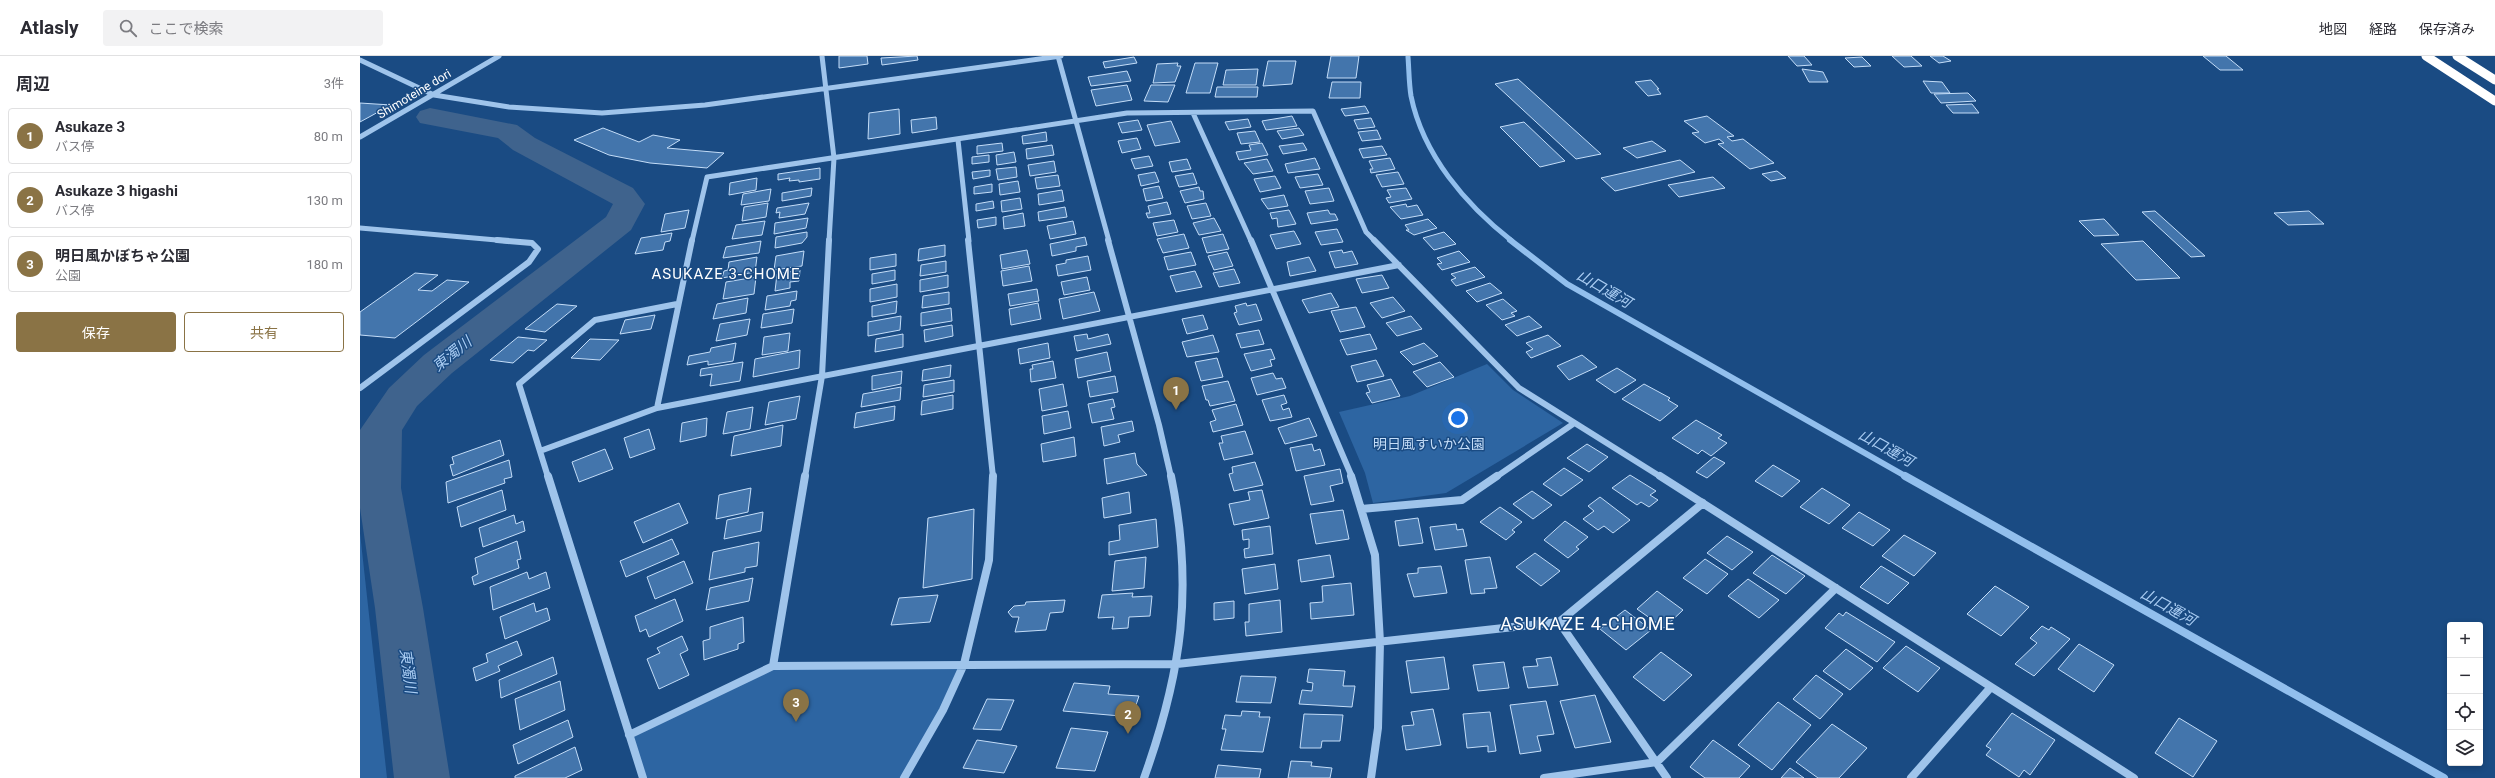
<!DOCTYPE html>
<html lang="ja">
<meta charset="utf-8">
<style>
body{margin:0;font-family:Roboto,"Noto Sans JP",sans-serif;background:#f2f2f3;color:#2b2b33}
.controls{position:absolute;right:12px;bottom:12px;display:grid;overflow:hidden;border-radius:4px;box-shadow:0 2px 6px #0003}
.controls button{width:36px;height:36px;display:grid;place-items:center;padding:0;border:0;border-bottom:1px solid #e1e1e2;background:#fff;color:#2b2b33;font:20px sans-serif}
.you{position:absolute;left:1098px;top:362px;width:14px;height:14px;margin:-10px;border:3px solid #fff;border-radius:50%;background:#1a73e8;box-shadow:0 0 0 6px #1a73e833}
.badge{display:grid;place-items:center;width:26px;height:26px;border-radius:50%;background:#8a7345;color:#fff;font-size:13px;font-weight:700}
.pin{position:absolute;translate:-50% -33px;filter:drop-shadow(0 1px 2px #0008)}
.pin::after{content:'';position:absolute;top:21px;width:14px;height:12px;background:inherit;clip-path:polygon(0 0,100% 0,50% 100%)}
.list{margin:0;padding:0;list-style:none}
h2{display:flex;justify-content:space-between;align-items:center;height:52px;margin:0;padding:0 16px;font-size:17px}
h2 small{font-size:13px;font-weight:400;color:#7c7c81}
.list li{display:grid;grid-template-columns:26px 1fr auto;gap:12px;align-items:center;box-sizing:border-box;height:56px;margin:0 8px 8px;padding:0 8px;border:1px solid #e1e1e2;border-radius:4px}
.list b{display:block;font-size:15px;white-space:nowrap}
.list p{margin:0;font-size:13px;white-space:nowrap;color:#7c7c81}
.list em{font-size:13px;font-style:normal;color:#7c7c81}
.actions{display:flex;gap:8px;padding:12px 16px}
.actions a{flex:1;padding:9px 0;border:1px solid #8a7345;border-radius:4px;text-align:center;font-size:14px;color:#8a7345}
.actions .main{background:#8a7345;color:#fff}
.icon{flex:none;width:22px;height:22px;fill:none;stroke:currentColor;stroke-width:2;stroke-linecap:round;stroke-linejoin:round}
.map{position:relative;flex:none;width:2135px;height:722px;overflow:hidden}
header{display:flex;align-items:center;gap:24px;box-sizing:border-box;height:56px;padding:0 20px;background:#fff;border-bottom:1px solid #e1e1e2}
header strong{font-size:19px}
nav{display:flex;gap:22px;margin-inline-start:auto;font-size:14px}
.search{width:280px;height:36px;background:#f2f2f3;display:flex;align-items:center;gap:10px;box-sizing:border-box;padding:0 14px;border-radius:4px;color:#7c7c81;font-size:15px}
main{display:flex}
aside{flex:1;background:#fff}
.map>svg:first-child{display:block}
.green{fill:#2d65a2}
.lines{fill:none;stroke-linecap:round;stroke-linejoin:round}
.stream-far2{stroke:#92bfed;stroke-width:5}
.stream-far1{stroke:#92bfed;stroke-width:6}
.stream{stroke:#92bfed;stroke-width:8}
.river{fill:#3f638d;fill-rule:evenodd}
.building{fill:#4375ac;stroke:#c4ddf8}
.minor-far2{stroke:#9fc4eb;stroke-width:5}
.minor-far1{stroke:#9fc4eb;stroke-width:6}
.minor{stroke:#9fc4eb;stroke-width:8}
.highway{stroke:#fff;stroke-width:9}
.labels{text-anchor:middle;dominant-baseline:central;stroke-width:3;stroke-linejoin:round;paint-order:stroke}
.far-street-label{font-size:12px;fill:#fff;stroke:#1a4b83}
.park-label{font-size:14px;fill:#c4ddf8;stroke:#1a4b83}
.neighbourhood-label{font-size:15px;letter-spacing:1px;fill:#fff;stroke:#1a4b83}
.water-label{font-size:15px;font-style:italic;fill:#aacdf3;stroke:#1a4b83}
.near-neighbourhood-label{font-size:18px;letter-spacing:1px;fill:#fff;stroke:#1a4b83}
</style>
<header>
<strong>Atlasly</strong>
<div class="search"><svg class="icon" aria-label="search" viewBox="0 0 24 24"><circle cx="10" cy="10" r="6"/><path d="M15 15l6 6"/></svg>ここで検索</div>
<nav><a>地図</a><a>経路</a><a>保存済み</a></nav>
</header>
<main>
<aside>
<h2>周辺<small>3件</small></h2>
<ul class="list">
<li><span class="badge">1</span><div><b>Asukaze 3</b><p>バス停</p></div><em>80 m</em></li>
<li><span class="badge">2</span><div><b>Asukaze 3 higashi</b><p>バス停</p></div><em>130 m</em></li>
<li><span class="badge">3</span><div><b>明日風かぼちゃ公園</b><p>公園</p></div><em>180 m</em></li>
</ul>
<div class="actions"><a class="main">保存</a><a>共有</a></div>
</aside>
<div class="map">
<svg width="2135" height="722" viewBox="0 0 2135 722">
<rect width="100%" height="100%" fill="#1a4b83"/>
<path class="green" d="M1127,308L1153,334L1203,367L1086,437L1013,447L1005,417L979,356L1050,340Z
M0,477L27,722H0Z
M604,608L544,722H283L269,679L413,610Z"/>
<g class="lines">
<path class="stream-far2" d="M1048,1C1049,14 1049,28 1051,40C1063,99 1106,149 1152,185"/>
<path class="stream-far1" d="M1150,184L1207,228L1547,421"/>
<path class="stream" d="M1545,420L2084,722"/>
<path class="river" d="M70,52L157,69L175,82L273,132L285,148L271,174L92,317L57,350L42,374L41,432L63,552L90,722H34L15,552L0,452V374L29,332L64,299L246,161L253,148L153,94L138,82L60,67L56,61L60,55Z"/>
</g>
<path class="building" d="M479,0H507L508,8L479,12Z
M557,0L558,4L522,9L521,2Z
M971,0H999L996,22H967Z
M1428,0H1444L1452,9L1437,10Z
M1532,0H1551L1562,10L1544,11Z
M1570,0H1583L1591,5L1579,7Z
M1843,0H1866L1883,14H1860Z
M774,1L777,7L745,12L743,6Z
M1502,1L1511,10L1494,11L1485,2Z
M908,5H936L932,28L903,30Z
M818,7L817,10H821L815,26L793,27L797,8Z
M835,7H858L850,37H826Z
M898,13L896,29H863L866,14Z
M1442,13L1463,16L1468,26H1449Z
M767,15L771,25L731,30L728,21Z
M1158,23L1241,98L1216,103L1135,28Z
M1291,24L1299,33H1297L1301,38L1288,40L1275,26Z
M1563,25L1582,26L1590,37H1571Z
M972,26H1001L1000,42H969Z
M767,29L772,44L736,50L731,34Z
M791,29H815L808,46L784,45Z
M857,31H898L897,41H855Z
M1608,37L1616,45L1581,47L1574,38Z
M0,47L31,49L0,66Z
M1612,48L1619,57H1593L1586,49Z
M1005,50L1009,57L985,60L981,53Z
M539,53L540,78L508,83L509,57Z
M932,60L937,70L906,74L902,65Z
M1347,60L1374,80L1367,81L1372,85L1383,83L1414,107L1390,113L1358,88L1364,87L1359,83L1345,87L1332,77L1339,76L1324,65Z
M576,61L577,73L552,77L551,64Z
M1011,62L1015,71L998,73L994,64Z
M888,63L891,71L869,74L865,66Z
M778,64L782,74L762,77L758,67Z
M811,65L820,86L795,90L787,69Z
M1164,66L1205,105L1180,111L1140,71Z
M243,72L279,86L293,79L320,84L307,92L364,97L347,112L290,107L249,99L214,84Z
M939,72L944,79L922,83L917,75Z
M1017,74L1021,83L1002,85L998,76Z
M895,75L900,86L881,88L877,77Z
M686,76L687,85L663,88L662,80Z
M777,82L781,93L762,97L758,85Z
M1292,85L1306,95L1277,102L1263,92Z
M642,87L643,95L617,98V90Z
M902,87L908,99L879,104L876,96L891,94L889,89Z
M943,87L947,94L923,98L919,90Z
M692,89L694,99L667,103L666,93Z
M1022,90L1027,99L1003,102L999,93Z
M654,96L656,106L637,109L636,99Z
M629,99V106L612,108V101Z
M789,100L793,110L775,113L771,103Z
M955,102L960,113L928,117L925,108Z
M1030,102L1035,113L1011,117L1010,113H1013L1009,105Z
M827,103L831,113L812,116L809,106Z
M907,103L913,115L893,118L884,107Z
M1320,104L1335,116L1255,135L1241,122Z
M694,105L696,116L670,120L668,109Z
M656,111L657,121L638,124L636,113Z
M460,112V123L439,126V124L429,125L430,122L418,124V118Z
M630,114V120L613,123L612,116Z
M1417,115L1426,122L1411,125L1402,118Z
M795,116L799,126L781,130L778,119Z
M1038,116L1044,128L1022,131L1016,119Z
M833,117L837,128L819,131L815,120Z
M958,118L963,129L940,132L935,121Z
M698,119L700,130L677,133L675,122Z
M915,120L921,132L900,136L894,123Z
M1353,121L1365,132L1319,141L1308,129Z
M397,122L396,134L369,139L370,127Z
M658,125L660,136L640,139L639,128Z
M632,128V136L614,138V131Z
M799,130L803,142L786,145L783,133Z
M839,131L840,135H843L844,143L825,147L820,135Z
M452,132L451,140L422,145V137Z
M969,132L974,145L950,148L945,135Z
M1046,132L1052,143L1029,147L1026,142L1031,141L1027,134Z
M411,133L409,145L381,149L383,138Z
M702,134L704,145L679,149L678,138Z
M924,139L928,150L908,153L901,143Z
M660,142L662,153L642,156L641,145Z
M633,145L634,152L616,155V148Z
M807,146L811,158L788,162L786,157H790L788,150Z
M408,147L406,161L382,165L384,151Z
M449,147L445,158L419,162L420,156L416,157L417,152Z
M846,147L851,160L832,163L827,150Z
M1046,148L1047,151L1057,149L1063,159L1041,163L1030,151Z
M705,151L707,161L679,165L678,156Z
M329,154L325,172L301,176L305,158Z
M929,154L936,168L918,171L917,162L912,163L910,157Z
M968,154L970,158H975L978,164L951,168L947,157Z
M1795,155L1845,200L1831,201L1782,156Z
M1949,155L1964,168L1928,169L1914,157Z
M663,157L665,170L644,173L643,161Z
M636,161V169L618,172L617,164Z
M448,162L446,172L414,178L415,167Z
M854,162L861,175L839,179L833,167Z
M1068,163L1077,172L1054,179L1046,174H1049L1045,169Z
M1744,163L1759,179L1734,180L1719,165Z
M814,164L818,176L797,180L793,167Z
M405,165L402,179L372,183L376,169Z
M713,165L716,178L690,183L687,170Z
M977,173L983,186L961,189L955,176Z
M934,175L941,188L916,193L910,179Z
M447,176V181L442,187L415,192L416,181Z
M1084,176L1096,188L1074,194L1063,182Z
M312,177L310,185L305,186L303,194L275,198L281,182Z
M824,178L829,192L803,197L797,183Z
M863,178L869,193L847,197L842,182Z
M725,181L727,189L716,191V195L692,200L690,188Z
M401,185L399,197L363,202L366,191Z
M1783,185L1820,222L1776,224L1741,188Z
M585,189V200L558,205L559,193Z
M667,194L670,208L642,213L640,199Z
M982,194L983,197L992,195L998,208L975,212L969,196Z
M444,195L442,210L414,214L416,200Z
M1099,195L1110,206L1082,214L1077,208L1082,207L1077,202Z
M831,196L836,209L808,214L804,201Z
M867,196L873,210L854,214L848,200Z
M536,198V210L510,214V202Z
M728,200L731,214L698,220L696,209L706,207V204Z
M397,201L395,216L362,222L364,215L368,214L369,206Z
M949,201L956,215L930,220L927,206Z
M586,205V216L560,220L561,209Z
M669,210L672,225L643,230L641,215Z
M1115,211L1125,221L1096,230L1091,224L1096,222L1091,218Z
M874,213L880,227L859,231L853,217Z
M440,214L439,225L430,226V232L415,235L417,218Z
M535,214V224L512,228V218Z
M835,215L842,231L816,236L810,220Z
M55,217L78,219L58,234L72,235L87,224L109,226L35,282L0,279V256Z
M588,219V231L560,236V224Z
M1022,219L1029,232L1002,237L996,223Z
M396,221L394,238L363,243L366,226Z
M727,221L730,234L704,239L701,226Z
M1130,227L1142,237L1117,246L1106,235Z
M537,228V241L510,246V233Z
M677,233L679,245L650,250L648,238Z
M437,235L436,244L431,245L430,250L405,254L407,240Z
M589,236V248L562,252L563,240Z
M734,236L740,255L703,263L699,243Z
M971,237L979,251L949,257L942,244Z
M1033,241L1045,255L1022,262L1010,247Z
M388,242L386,257L353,263L357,248Z
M1143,243L1157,255L1151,257L1155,260L1142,264L1126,249Z
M537,245L536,257L512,261V250Z
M678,247L681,263L651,269L649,253Z
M886,247L887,250L896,248L902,264L879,269L874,257L877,256L875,250Z
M197,248L217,250L185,276L165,273Z
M996,251L1005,271L980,276L971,255Z
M591,252L592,265L561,270V257Z
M434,253L432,267L401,272L403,258Z
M295,259L291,273L260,278L265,264Z
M843,259L848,273L827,278L822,263Z
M541,260L540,274L508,280V266Z
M1051,260L1062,273L1037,280L1026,267Z
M1169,260L1182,271L1157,280L1145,269Z
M390,263L387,279L356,285L360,268Z
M592,269L593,280L565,286L564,274Z
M899,274L904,288L881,292L876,278Z
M430,277L428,295L402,299L404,281Z
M543,278V291L515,296L516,283Z
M727,278L728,283L748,278L751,288L717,295L714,280Z
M1010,278L1017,293L987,299L980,284Z
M853,279L859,296L827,301L822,286Z
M1188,279L1201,290L1171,302L1166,296L1173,293L1166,287Z
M158,281L187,284L174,295L168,294L153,307L130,304Z
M230,283L259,284L240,304L211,302Z
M376,287L373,305L348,309V305L327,309L329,300L350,296L351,292Z
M688,287L690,302L660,308L658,293Z
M1064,287L1078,300L1053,309L1040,296Z
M911,293L915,303L910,304L912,310L891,315L884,298Z
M440,294L439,312L393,321L395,303Z
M747,296L751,315L718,322L715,303Z
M1222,299L1237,311L1209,324L1197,310Z
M857,302L863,321L841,325L835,306Z
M1016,304L1024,320L997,326L991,310Z
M693,305L696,322L671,326L670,313H673L672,309Z
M383,306L380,325L350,330L352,318L340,320L341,313Z
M1080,306L1094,321L1067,331L1053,316Z
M591,309L590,321L562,325L563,314Z
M1257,312L1276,324L1255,337L1236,324Z
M542,315L541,328L512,334V320Z
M913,317L916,323L922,322L926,332L897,339L891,322Z
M755,320L758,336L730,341L727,325Z
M1031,323L1040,340L1012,347L1006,337L1010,336L1007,329Z
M594,324V336L563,341L564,329Z
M868,325L875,345L850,350L848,344H846L842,330Z
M703,328L707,350L682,355L679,333Z
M1284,328L1310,342L1308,344L1318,350L1300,365L1262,343Z
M541,331L540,344L501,351L503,338Z
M593,339V353L561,359L562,345Z
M924,339L927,347L921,349L923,354L929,352L932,361L910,365L902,344Z
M440,340L436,363L405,369L409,346Z
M753,343L755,351L751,352L754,363L732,367L728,348Z
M876,348L883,369L853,376L850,366L856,364L852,354Z
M535,350L534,364L494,372L496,357Z
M393,351L390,373L363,378L367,356Z
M708,355L711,372L684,378L682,360Z
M347,362L346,380L320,386L322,367Z
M949,362L957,380L925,388L918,372Z
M1336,364L1362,379L1358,382L1367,387L1351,400L1342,394L1338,398L1312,382Z
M772,365L774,375L758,379L760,386L744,390L741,371Z
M423,369L421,390L371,400L374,380Z
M289,373L295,393L270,402L264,382Z
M885,375L893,398L864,404L859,387H863L861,380Z
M714,381L716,400L683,406L681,388Z
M140,384L144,399L93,420L90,409L94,408L92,401Z
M952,388L954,395L960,393L965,409L936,415L930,392Z
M1227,388L1248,401L1229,416L1207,402Z
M245,393L253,413L219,426L212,406Z
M775,397L777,408L787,419L747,428L744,403Z
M1354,401L1365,407L1347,422L1336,416Z
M149,404L152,421L144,423L145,427L88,447L86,426Z
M895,406L903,429L874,435L869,418L873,417L872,411Z
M1413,409L1440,425L1422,441L1395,425Z
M1204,412L1223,424L1201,440L1183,428Z
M980,413L983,427L970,430L974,445L951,449L944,420Z
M1270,419L1296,435L1290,439L1298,444L1289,451L1281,446L1277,449L1252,432Z
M391,432L388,456L356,463L359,439Z
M1462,432L1490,449L1469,468L1440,451Z
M142,434L146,454L101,471L97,451Z
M902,434L909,462L874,469L869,448L890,444L888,436Z
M1172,435L1192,449L1173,463L1153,448Z
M769,436L771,457L744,462L742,442Z
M1240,441L1270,464L1253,477L1244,470L1238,474L1223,463L1234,455L1228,450Z
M319,447L328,467L283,487L274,466Z
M1140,451L1162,466L1152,474L1155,476L1146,484L1120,466Z
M614,453L612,523L563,532L568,462Z
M983,454L989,483L956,488L950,458Z
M403,456L401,475L364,483L367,464Z
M1499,456L1530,474L1513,490L1482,472Z
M154,459L156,468L163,465L165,475L123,491L119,472Z
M1058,462L1063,487L1039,490L1035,465Z
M796,463L798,491L749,499V486L760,484L759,469Z
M1205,465L1228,481L1216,491L1219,493L1208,502L1184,484Z
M1096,468L1097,474L1103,473L1107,490L1075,494L1070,471Z
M910,470L913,498L885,502L884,493L889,492V483L883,484L882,474Z
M1544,479L1576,497L1554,520L1522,500Z
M1367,480L1393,496L1372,514L1347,497Z
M312,483L319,498L266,521L260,505Z
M157,485L161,503L157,504L159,512L114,529L112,521L118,518L115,502Z
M399,486L397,510L385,512V516L349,524L353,496Z
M1175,497L1200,515L1181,530L1156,511Z
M970,499L974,521L941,526L938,504Z
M1412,499L1445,520L1426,538L1393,517Z
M786,501L784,532L752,535L755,505Z
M1130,501L1137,532L1124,533L1125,537L1111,538L1105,504Z
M1345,503L1368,518L1347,538L1323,522Z
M324,505L333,527L295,543L287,521Z
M915,508L918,533L885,538L882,513Z
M1081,510L1087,537L1054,541L1047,518L1058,517V512Z
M1521,510L1549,527L1528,548L1500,531Z
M167,516L169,523L186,516L190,532L133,554L130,531Z
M393,522L389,545L346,554L350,532Z
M1388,523L1419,544L1399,562L1368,540Z
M991,527L994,559L951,563L950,547L963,546L962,530Z
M1635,530L1669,551L1641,580L1607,558Z
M1297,535L1323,554L1304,572L1277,553Z
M773,537L772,541L792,540L790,560L769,561L768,572L752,573L754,561L738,562L742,539Z
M578,539L570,566L531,569L539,542Z
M315,543L323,565L289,581L286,573L280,576L275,560Z
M705,544L703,556L690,557L686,574L655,576L659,561H652L648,556L654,550L665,549L666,546Z
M920,544L922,576L886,580L885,566H889V548Z
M874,545V562L854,564V547Z
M174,547L176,556L187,552L190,564L145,583L140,561Z
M1265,554L1291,574L1266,594L1240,573Z
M1486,556L1535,586L1517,606L1465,572L1479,557L1483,560Z
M383,561L384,586L378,588V593L344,604L343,585L350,583V571Z
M1682,570L1689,574L1691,571L1710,583L1674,620L1655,608L1677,587L1670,582Z
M322,580L328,594L320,598L329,619L299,633L287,603L300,597L297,592Z
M157,585L162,599L138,610L140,615L116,625L113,612L128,606L126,598Z
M1719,588L1754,609L1734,636L1698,613Z
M1546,590L1580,612L1558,636L1523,612Z
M1486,593L1513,612L1490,634L1463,615Z
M1301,596L1332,619L1304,645L1273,621Z
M193,601L197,618L141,642L139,624Z
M1084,601L1089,633L1051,637L1046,605Z
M1191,601L1198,629L1168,632L1163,611L1178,610L1176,603Z
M1144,606L1149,632L1118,635L1113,609Z
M949,613L985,615L983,630H995L992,651L939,648L942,634L952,635L953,627L947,626Z
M1456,619L1483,638L1460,663L1433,643Z
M881,620L916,621L911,647L876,646Z
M200,625L205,654L160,674L155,643Z
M714,627L750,630L748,638L779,640L772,661L703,655Z
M1235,639L1251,686L1215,692L1200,645Z
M627,643L654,644L641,674L613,673Z
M1186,645L1194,678L1177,680L1181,695L1160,698L1150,649Z
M1418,646L1451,669L1412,714L1378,689Z
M1073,653L1081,689L1046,694L1042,670L1054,669L1051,656Z
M882,655L900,656L899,661H910L903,696L861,694L866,673H862L865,659L881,660Z
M1130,656L1136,695L1128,696V690L1107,692L1103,658Z
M1652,657L1695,684L1670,719L1664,714L1659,721L1626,699L1631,693L1626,690Z
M944,658L983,659L980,685H962L961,692H940Z
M1819,662L1857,685L1833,721L1795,697Z
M208,664L213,681L158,708L153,689Z
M1472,668L1507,692L1479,722H1458L1436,706Z
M711,672L748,676L735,715L696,712Z
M617,684L657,690L644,717L603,712Z
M1353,684L1390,710L1379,722H1345L1330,711Z
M215,691L222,714L205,722H155V720Z
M931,705L952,706L951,710L972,712L970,722H928Z
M858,709L901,713L899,722H855Z
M1430,712L1444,722H1421Z"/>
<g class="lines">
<path class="minor-far2" d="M462,0L474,102L469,185
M698,0L749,185
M0,4L74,39L149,51L242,57L345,49L701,0
M833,57L891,185
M0,81L139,0
M598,84L609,185
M0,172L148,185
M332,185L347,121L767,57L953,55L1006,176L1015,185"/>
<path class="minor-far1" d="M608,184L633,421
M748,184L799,369L811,421
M891,184L992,421
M1014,184L1159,332L1301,421
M0,332L169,206L178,193L172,187L137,184
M297,352L332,184
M180,395L297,352L1039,209
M188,421L159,328L235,264L317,248
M445,421L462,320L469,184
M1136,421L1213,368"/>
<path class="minor" d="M188,420L283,722
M991,420L1015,499L1020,586L1018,672L1011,722
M1300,420L1774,722
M1001,453L1102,444L1137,420
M1199,566L1307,722
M413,610L445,420
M269,679L413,610L817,608L1199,566L1343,447
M544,722L583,654L604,608L629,504L633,420
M784,722C822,616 834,532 811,420
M1184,722L1297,706L1476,532
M1551,722L1631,631"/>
<path class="highway" d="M2066,0L2135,45
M2097,0L2135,24"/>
</g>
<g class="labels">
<g class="far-street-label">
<text transform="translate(54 38) rotate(-31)">Shimoteine dori</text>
</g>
<g class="park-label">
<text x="1069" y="388">明日風すいか公園</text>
</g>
<g class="neighbourhood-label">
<text x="366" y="218">ASUKAZE 3-CHOME</text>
</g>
<g class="water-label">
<text transform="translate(1244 233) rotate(30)">山口運河</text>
<text transform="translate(92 298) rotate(-39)">東濁川</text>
<text transform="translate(1526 392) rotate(29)">山口運河</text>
<text transform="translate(1808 551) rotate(29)">山口運河</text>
<text transform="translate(48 615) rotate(82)">東濁川</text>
</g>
<g class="near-neighbourhood-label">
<text x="1228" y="567">ASUKAZE 4-CHOME</text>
</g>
</g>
</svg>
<div class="controls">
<button>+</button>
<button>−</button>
<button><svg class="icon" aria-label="locate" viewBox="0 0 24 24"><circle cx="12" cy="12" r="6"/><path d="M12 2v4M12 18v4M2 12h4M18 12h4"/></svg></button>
<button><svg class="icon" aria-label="layers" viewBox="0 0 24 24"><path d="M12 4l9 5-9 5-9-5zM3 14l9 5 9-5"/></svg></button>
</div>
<div class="you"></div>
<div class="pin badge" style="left:816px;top:354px">1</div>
<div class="pin badge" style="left:768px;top:678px">2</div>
<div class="pin badge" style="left:436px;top:666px">3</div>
</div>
</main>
